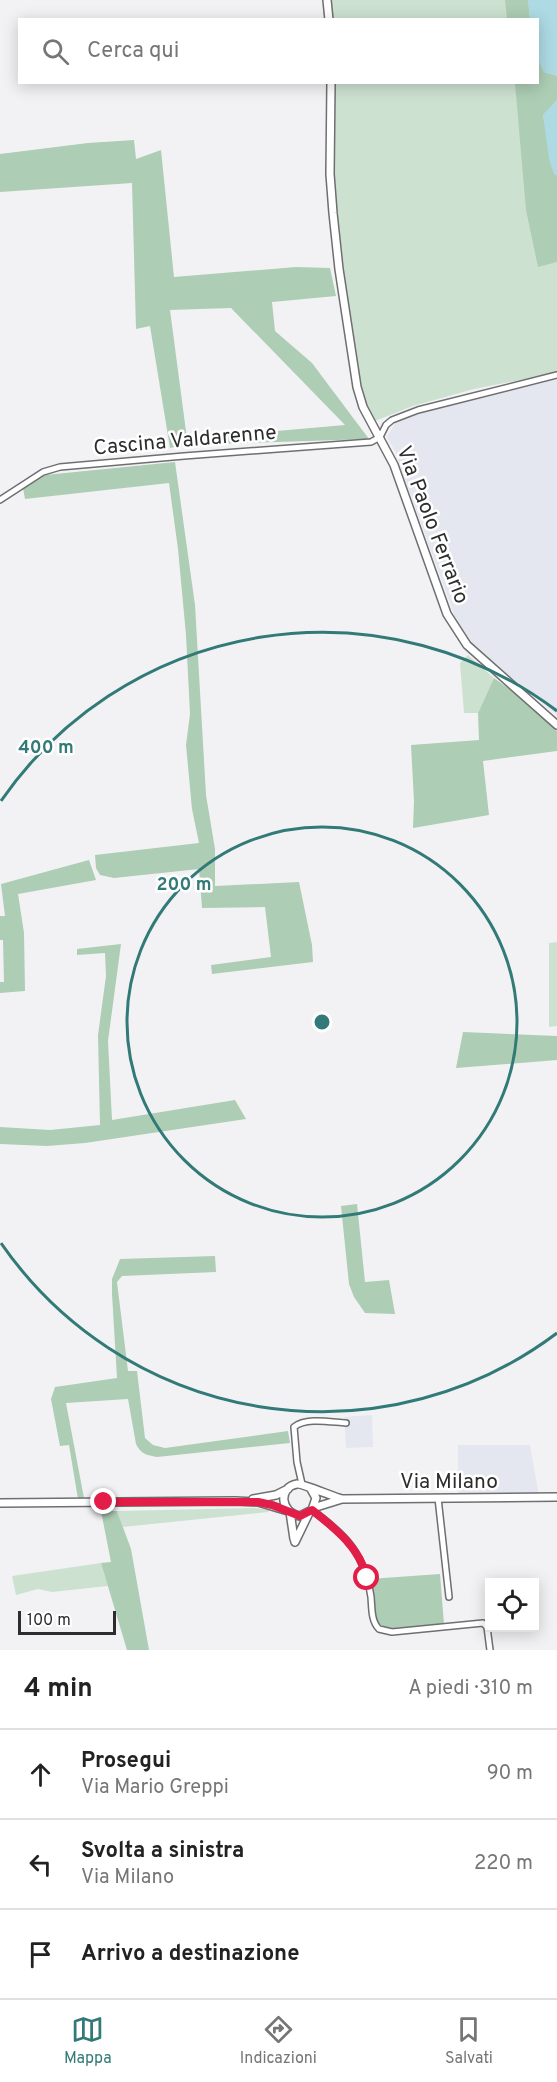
<!DOCTYPE html>
<html lang="it">
<meta charset="utf-8">
<style>
body{margin:0;font-family:Overpass,sans-serif;background:#f6f6f6;color:#222}
.controls{position:absolute;right:18px;bottom:18px;display:grid;overflow:hidden;border-radius:0px;box-shadow:0 3px 15px #0003}
.controls button{width:54px;height:54px;display:grid;place-items:center;padding:0;border:0;border-bottom:2px solid #e0e0e0;background:#fff;color:#222;font:30px sans-serif}
.scale{position:absolute;left:18px;bottom:15px;width:98px;box-sizing:border-box;padding-left:6px;border:3px solid #2d2d2d;border-top:0;font-size:16px;line-height:21px;white-space:nowrap;color:#2d2d2d;-webkit-text-stroke:4px #fff;paint-order:stroke}
.stop{position:absolute;width:18px;height:18px;margin:-14px;border:4px solid #e11d48;border-radius:50%;background:#fff}
.stop.end{background:#e11d48;border-color:#fff;box-shadow:0 2px 6px #0008}
.list{margin:0;padding:0;list-style:none}
h2{display:flex;justify-content:space-between;align-items:center;height:78px;margin:0;padding:0 24px;font-size:26px}
h2 small{font-size:20px;font-weight:400;color:#767676}
.list li{display:grid;grid-template-columns:39px 1fr auto;gap:18px;align-items:center;box-sizing:border-box;height:90px;padding:0 24px;border-top:2px solid #e0e0e0}
.list b{display:block;font-size:22px;white-space:nowrap}
.list p{margin:0;font-size:20px;white-space:nowrap;color:#767676}
.list em{font-size:20px;font-style:normal;color:#767676}
.icon{flex:none;width:33px;height:33px;fill:none;stroke:currentColor;stroke-width:2;stroke-linecap:round;stroke-linejoin:round}
.map{position:relative;flex:none;width:557px;height:1650px;overflow:hidden}
.search{position:absolute;background:#fff;box-shadow:0 3px 15px #0003;left:18px;right:18px;top:18px;height:66px;display:flex;align-items:center;gap:15px;box-sizing:border-box;padding:0 21px;border-radius:0px;color:#767676;font-size:22px}
.sheet{height:348px;background:#fff}
nav{display:flex;justify-content:space-around;align-items:center;box-sizing:border-box;height:84px;border-top:2px solid #e0e0e0;background:#fff;font-size:16px;color:#767676}
nav a{display:grid;justify-items:center;gap:3px}
nav .on{color:#317a77}
.map>svg:first-child{display:block}
.built{fill:#e4e7f0}
.green{fill:#cde1d1}
.forest{fill:#adcdb4;fill-rule:evenodd}
.water{fill:#addae3}
.lines{fill:none;stroke-linecap:round;stroke-linejoin:round}
.minor-casing{stroke:#6f6f71;stroke-width:8}
.tertiary-casing{stroke:#6f6f71;stroke-width:10}
.minor{stroke:#fff;stroke-width:5}
.tertiary{stroke:#fff;stroke-width:7}
.route{stroke:#e11d48;stroke-width:8}
.ring{fill:none;stroke:#317a77;stroke-width:3}
.labels{text-anchor:middle;dominant-baseline:central;stroke-width:5;stroke-linejoin:round;paint-order:stroke}
.street-label{font-size:21px;fill:#2d2d2d;stroke:#fff}
.centre{fill:#317a77;stroke:#fff;stroke-width:3}
.ring-label{font-size:18px;text-anchor:middle;font-weight:bold;fill:#317a77;stroke:#fff;stroke-width:5;stroke-linejoin:round;paint-order:stroke}
</style>
<div class="map">
<svg width="557" height="1650" viewBox="0 0 557 1650">
<rect width="100%" height="100%" fill="#f2f2f4"/>
<path class="built" d="M557,379V715L474,647L455,617L395,451L387,437L397,420L416,412Z
M372,1415L373,1447L346,1448L344,1417Z
M458,1445H530L539,1496H458Z"/>
<path class="green" d="M326,0H557V373L474,389L413,406L370,423L362,408L332,197L330,83L538,82V20L327,19Z
M468,655L494,678L478,713H464L460,663Z
M557,942V1026L549,1027V943Z
M255,1508L269,1510L268,1512L123,1527L117,1511Z
M101,1563L108,1586L52,1592L38,1589L16,1595L12,1576Z"/>
<path class="forest" d="M505,0H528L530,19H507Z
M538,59L544,72L557,76V100L543,115L554,174L557,175V262L538,267L526,210L515,83L538,82Z
M134,140L136,159L161,150L174,277L296,267L330,268L336,296L272,302L275,331L312,363L369,439L184,445L170,448L150,326L136,329L132,183L0,192V154L88,143ZM231,308L345,425L187,439L170,310Z
M175,462L195,605L206,795L215,849V886L299,882L312,945L313,962L212,974L211,965L271,957L265,907L202,908L199,869L114,878L100,875L96,868L95,855L199,843L192,809L186,745L190,714L186,635L178,549L169,483L25,499L23,488L45,475Z
M494,678L523,699L557,731V751L483,761L489,815L413,828L414,801L411,745L479,740L478,713Z
M89,860L96,880L18,894L24,933L25,991L0,993V982H4L3,940H0V916H5L1,884Z
M121,944L108,1041L112,1120L235,1100L246,1119L85,1143L47,1146L0,1144V1127L50,1130L100,1125L98,1035L106,976L105,953L77,955V949Z
M463,1032L557,1036V1060L456,1068Z
M357,1204L365,1282L389,1280L395,1314L365,1313L354,1297L349,1284L341,1206Z
M215,1256L216,1272L122,1276L117,1282L128,1371H137L145,1438L153,1445L165,1448L288,1431L290,1443L157,1457C146,1455 141,1454 136,1444L128,1399L66,1403L84,1498L78,1499L69,1445L60,1446L51,1399L55,1387L117,1378L112,1294V1279L120,1259Z
M101,1511H117L131,1549L149,1650H127L101,1563L111,1562Z
M440,1574L444,1624L392,1629L386,1628L377,1622L369,1579Z"/>
<path class="water" d="M528,0H557V76L544,72L538,59V20L530,19Z
M557,100V175L554,174L549,159L543,115Z"/>
<g class="lines">
<defs>
<path id="minor" d="M0,500L43,472L60,467L184,456L371,442L380,437L386,425L392,420L418,410L557,375
M302,1484L297,1462L294,1427C306,1417 330,1422 346,1423
M438,1498L449,1597
M312,1510C347,1536 364,1553 371,1597C372,1608 371,1621 379,1629L392,1632L483,1623L487,1627L490,1650"/>
<path id="tertiary" d="M327,0L329,20
M331,82L330,174L333,213L339,269L357,387L363,407L394,465L447,614L467,645L557,725
M311,1489L316,1498L312,1510L300,1516C280,1513 278,1487 297,1484C301,1483 334,1497 342,1499L557,1497
M253,1499L276,1495L288,1489
M0,1503L235,1501L258,1502L288,1511
M313,1508L342,1499
M290,1512L294,1539
M295,1542L309,1513"/>
</defs>
<use href="#minor" class="minor-casing"/>
<use href="#tertiary" class="tertiary-casing"/>
<use href="#minor" class="minor"/>
<use href="#tertiary" class="tertiary"/>
</g>
<g class="lines">
<path class="route" d="M104,1502H258L272,1505L300,1516L312,1510C336,1529 360,1548 367,1578"/>
</g>
<g class="ring">
<circle cx="322" cy="1022" r="195"/>
<path d="M557 1333A390 390 0 0 1 1 1243M1 801A390 390 0 0 1 557 711"/>
</g>
<g class="labels">
<g class="street-label">
<text transform="translate(185 441) rotate(-5)">Cascina Valdarenne</text>
<text transform="translate(432 525) rotate(69)">Via Paolo Ferrario</text>
<text x="449" y="1482">Via Milano</text>
</g>
</g>
<circle cx="322" cy="1022" r="9" class="centre"/>
<g class="ring-label">
<text x="46" y="753">400 m</text>
<text x="184" y="890">200 m</text>
</g>
</svg>
<div class="controls">
<button><svg class="icon" aria-label="locate" viewBox="0 0 24 24"><circle cx="12" cy="12" r="6"/><path d="M12 2v4M12 18v4M2 12h4M18 12h4"/></svg></button>
</div>
<div class="scale">100 m</div>
<div class="stop" style="left:367px;top:1578px"></div>
<div class="stop end" style="left:104px;top:1502px"></div>
<div class="search"><svg class="icon" aria-label="search" viewBox="0 0 24 24"><circle cx="10" cy="10" r="6"/><path d="M15 15l6 6"/></svg>Cerca qui</div>
</div>
<section class="sheet">
<h2>4 min<small>A piedi · 310 m</small></h2>
<ul class="list">
<li><svg class="icon" aria-label="ahead" viewBox="0 0 24 24"><path d="M12 20V5M6 11l6-6 6 6"/></svg><div><b>Prosegui</b><p>Via Mario Greppi</p></div><em>90 m</em></li>
<li><svg class="icon" aria-label="left" viewBox="0 0 24 24"><path d="M17 20v-9H6M10 6l-5 5 5 5"/></svg><div><b>Svolta a sinistra</b><p>Via Milano</p></div><em>220 m</em></li>
<li><svg class="icon" aria-label="arrive" viewBox="0 0 24 24"><path d="M6 21V4h12l-3 4 3 4H6"/></svg><div><b>Arrivo a destinazione</b></div></li>
</ul>
</section>
<nav>
<a class="on"><svg class="icon" aria-label="map" viewBox="0 0 24 24"><path d="M3 6l6-2 6 2 6-2v14l-6 2-6-2-6 2zM9 4v14M15 6v14"/></svg>Mappa</a>
<a><svg class="icon" aria-label="directions" viewBox="0 0 24 24"><path d="M12 3l9 9-9 9-9-9zM9 14v-3h6M13 9l2 2-2 2"/></svg>Indicazioni</a>
<a><svg class="icon" aria-label="saved" viewBox="0 0 24 24"><path d="M7 4h10v16l-5-4-5 4z"/></svg>Salvati</a>
</nav>
